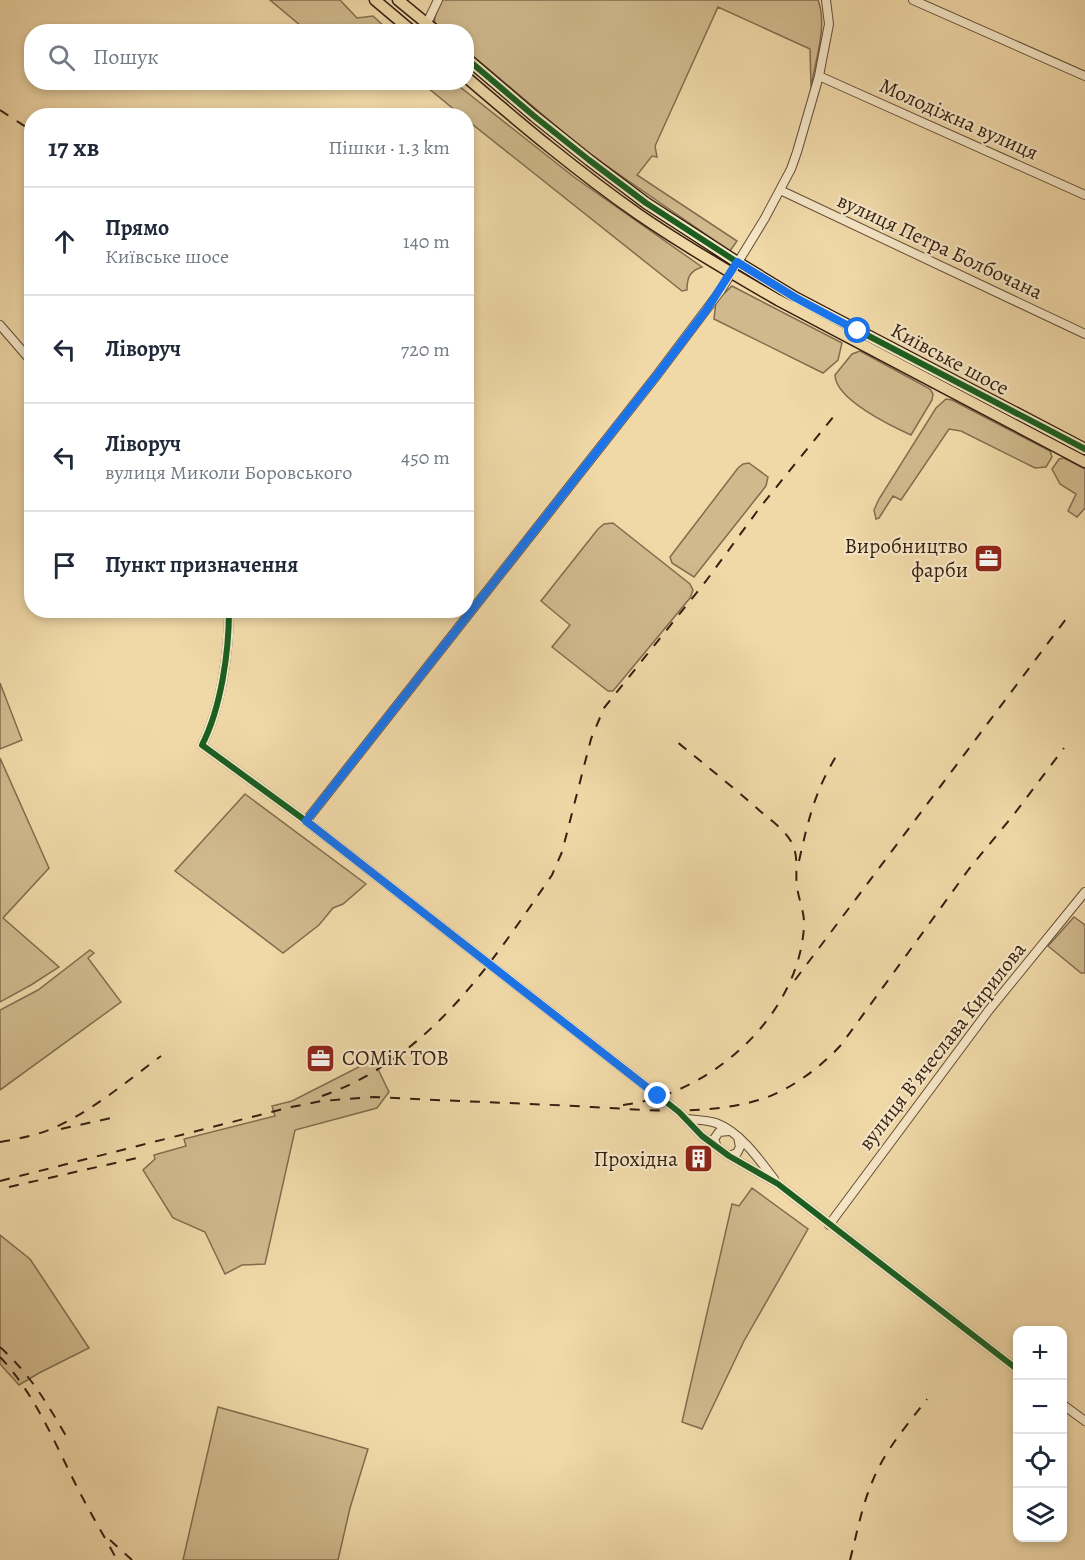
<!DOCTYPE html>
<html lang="uk">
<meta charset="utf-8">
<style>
body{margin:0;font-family:Alegreya,serif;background:#f6f6f7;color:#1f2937}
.controls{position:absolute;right:18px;bottom:18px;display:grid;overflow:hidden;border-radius:12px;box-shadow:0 3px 9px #0003}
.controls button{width:54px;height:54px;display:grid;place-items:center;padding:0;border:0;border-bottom:2px solid #e0e1e3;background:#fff;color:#1f2937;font:30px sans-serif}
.stop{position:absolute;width:18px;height:18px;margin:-14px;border:4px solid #1a73e8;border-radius:50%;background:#fff}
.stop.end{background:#1a73e8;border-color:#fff;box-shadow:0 2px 6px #0008}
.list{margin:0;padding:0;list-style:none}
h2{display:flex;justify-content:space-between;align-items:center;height:78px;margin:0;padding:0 24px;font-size:26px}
h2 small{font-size:20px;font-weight:400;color:#747a83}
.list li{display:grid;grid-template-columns:39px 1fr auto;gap:18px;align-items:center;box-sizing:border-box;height:108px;padding:0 24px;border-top:2px solid #e0e1e3}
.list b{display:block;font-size:22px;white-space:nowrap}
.list p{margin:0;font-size:20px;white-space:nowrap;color:#747a83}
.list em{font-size:20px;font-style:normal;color:#747a83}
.icon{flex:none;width:33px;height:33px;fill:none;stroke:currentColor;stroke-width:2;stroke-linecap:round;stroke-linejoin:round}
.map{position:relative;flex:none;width:1085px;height:1560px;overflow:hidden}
.search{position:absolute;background:#fff;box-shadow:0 3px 9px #0003;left:24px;top:24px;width:450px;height:66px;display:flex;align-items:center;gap:15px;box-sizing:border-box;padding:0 21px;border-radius:24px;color:#747a83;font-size:22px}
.panel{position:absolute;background:#fff;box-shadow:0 3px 9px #0003;left:24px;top:108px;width:450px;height:510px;border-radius:24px}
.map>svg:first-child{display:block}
.green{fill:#d0b98d;stroke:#826c4e;stroke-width:1.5}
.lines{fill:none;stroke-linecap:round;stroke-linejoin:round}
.minor-casing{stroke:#644d36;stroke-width:10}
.major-casing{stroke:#351f10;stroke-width:13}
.minor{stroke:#f5e6c6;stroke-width:8}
.major{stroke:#f0d8a7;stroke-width:10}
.rail{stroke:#351f10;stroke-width:2;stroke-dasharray:10 10;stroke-linecap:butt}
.cycleway-casing{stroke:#f5e6c6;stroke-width:10}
.cycleway{stroke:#1b5e20;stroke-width:6}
.route{stroke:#1a73e8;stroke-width:8}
.labels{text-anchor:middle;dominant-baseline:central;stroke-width:4.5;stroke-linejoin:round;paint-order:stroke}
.street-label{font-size:21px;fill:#351f10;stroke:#f5e6c6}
.poi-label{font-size:21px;fill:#351f10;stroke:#f5e6c6;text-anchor:end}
</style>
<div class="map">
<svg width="1085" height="1560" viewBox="0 0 1085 1560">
<rect width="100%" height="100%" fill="#f0d8a7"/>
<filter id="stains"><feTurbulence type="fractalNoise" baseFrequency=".00333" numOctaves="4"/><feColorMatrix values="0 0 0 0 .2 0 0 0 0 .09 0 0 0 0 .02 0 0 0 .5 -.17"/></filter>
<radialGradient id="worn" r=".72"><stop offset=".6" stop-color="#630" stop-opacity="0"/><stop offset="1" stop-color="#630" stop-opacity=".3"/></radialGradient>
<path class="green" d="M270,0H340L357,18L373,16L387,29V31H307Z
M441,0H818C828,26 815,61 811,87L810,49L718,7L655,146L657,157L652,156L637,175L737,241L730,251L588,153L467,51L466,32L443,31L434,25L436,11Z
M422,83H455L574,177L702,267C690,271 687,277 687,290L682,291L467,120L466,116L461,115Z
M732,286L842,343L838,360L823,373L714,319L716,301Z
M860,351L930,389L933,394L932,400L911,435C891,426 835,399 835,375L852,354Z
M946,399L952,400L1050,451L1052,457L1046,467L1035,468L961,431L949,429L901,500L893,496L879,518L876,519L874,510L879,499L936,408Z
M1064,458L1085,469V508L1077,517L1068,511L1076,494L1060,484L1052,469L1059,459Z
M749,463L768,477L766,486L694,577L672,563L670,557L738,468L743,464Z
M613,523L690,584L693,590L690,598L613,691H608L552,647L570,625L541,601L598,529L604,524Z
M0,683L22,740L0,749Z
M0,758L49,868L3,918L59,967L31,985L0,1002Z
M245,794L366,884L343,904L333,908L319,925L283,953L175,871Z
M1074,917L1085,925V973H1081L1048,946Z
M90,950L94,953L88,958L121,1002L0,1090V1010L38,990Z
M390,1051L392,1058L377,1067L389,1092L377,1108L295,1130L265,1264L242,1265L225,1274L205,1232L173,1218L143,1170L155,1159L154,1155L186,1146L184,1139L275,1116L272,1106L292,1101Z
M752,1188L808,1229L744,1341L702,1429L682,1422L732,1204L739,1206Z
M0,1235L30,1259L89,1348L39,1373L19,1385L0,1364Z
M218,1407L368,1449L350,1508L338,1560H183Z"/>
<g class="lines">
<defs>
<path id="minor" d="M913,0L1085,76
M427,23L438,0
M819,76L1085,195
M780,190L1085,334
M0,325L32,362
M229,610C229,652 221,708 202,745L306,821L679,1112L702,1136L729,1156L778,1184L1018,1370
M306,821L657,375L721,290L765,218L791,169L797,152L819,76L829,24L826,0
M687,1119C697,1120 707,1120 716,1123C740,1132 759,1159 774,1179
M717,1147L714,1139L719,1132L729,1131
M729,1156L737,1153L740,1147L738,1137
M829,1225L989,1010L1085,892
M1062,1404L1085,1421"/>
<path id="major" d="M375,0L413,32
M398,0L437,32
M466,58L534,116L589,160L646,203L737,262L796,298L1085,449
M466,77C522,125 578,172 638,214C683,245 731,273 778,300L1085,462"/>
</defs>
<use href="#minor" class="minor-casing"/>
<use href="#major" class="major-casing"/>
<use href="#minor" class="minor"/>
<use href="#major" class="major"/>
<path class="rail" d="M0,110L32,131
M799,861C808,821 815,790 837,755
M795,980L1069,615
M322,1096C430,1058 490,965 552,875L562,852L591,739L604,708L706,581L761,506L838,411
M623,1105C710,1095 798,1017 804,927C805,913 799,901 797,887C795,872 799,857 792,843C785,830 771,820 760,811C733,787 704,764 676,741
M61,1129L111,1118
M0,1142C17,1139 33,1136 49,1130C90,1113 126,1082 161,1056
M0,1181L291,1107L322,1101L374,1097C447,1101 519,1103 592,1107C648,1110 704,1116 759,1100C789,1091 820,1068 841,1045L969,869L1015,813L1064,748
M9,1187L137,1158
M0,1347C31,1375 48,1405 69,1441
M0,1357C34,1393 53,1439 75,1483C88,1509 103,1534 117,1560
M110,1540L132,1560
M850,1560C857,1533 862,1505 873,1480C885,1450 908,1424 927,1399"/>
<defs>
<path id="cycleway" d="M466,58L534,116L589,160L646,203L737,262L796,298L1085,449
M229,610C229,652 221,708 202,745L306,821L679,1112L702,1136L729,1156L778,1184L1018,1370"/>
</defs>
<use href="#cycleway" class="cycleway-casing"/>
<use href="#cycleway" class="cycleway"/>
</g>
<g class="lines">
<path class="route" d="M658,1096L306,821L657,375L707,309L737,262L796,298L858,331"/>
</g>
<defs>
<symbol id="office-square" viewBox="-11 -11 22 22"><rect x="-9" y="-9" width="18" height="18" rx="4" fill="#8f2418" stroke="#f5e6c6"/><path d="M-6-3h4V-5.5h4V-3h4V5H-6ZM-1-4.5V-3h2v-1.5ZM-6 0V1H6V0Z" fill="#fff"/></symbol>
<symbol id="building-square" viewBox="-11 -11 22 22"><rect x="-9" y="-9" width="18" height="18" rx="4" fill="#8f2418" stroke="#f5e6c6"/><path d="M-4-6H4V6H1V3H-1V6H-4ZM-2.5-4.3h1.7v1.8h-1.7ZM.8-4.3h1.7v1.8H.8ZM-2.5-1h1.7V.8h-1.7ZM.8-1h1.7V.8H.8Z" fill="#fff"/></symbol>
</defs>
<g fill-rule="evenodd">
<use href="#office-square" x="972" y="542" width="33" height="33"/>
<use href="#office-square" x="304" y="1042" width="33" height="33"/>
<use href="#building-square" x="682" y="1142" width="33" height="33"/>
</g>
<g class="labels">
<g class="street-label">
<text transform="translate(959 119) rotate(24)">Молодіжна вулиця</text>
<text transform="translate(940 246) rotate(25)">вулиця Петра Болбочана</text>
<text transform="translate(950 359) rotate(28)">Київське шосе</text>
<text transform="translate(942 1046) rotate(-52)">вулиця Вʼячеслава Кирилова</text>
</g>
<g class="poi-label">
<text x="968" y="546">Виробництво<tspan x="968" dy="24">фарби</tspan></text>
<text x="342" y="1058" text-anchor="start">СОМіК ТОВ</text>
<text x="678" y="1159">Прохідна</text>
</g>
</g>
<rect width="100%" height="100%" filter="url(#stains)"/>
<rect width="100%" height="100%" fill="url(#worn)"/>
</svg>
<div class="controls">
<button>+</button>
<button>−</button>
<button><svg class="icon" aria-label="locate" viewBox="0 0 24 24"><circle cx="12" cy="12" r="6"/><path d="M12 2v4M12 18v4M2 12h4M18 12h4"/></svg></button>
<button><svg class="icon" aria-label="layers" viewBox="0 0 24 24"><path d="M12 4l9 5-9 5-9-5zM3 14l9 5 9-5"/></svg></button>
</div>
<div class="stop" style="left:858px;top:331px"></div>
<div class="stop end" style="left:658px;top:1096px"></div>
<div class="search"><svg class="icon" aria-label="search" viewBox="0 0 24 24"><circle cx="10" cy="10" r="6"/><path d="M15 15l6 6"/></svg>Пошук</div>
<section class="panel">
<h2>17 хв<small>Пішки · 1.3 km</small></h2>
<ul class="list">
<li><svg class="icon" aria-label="ahead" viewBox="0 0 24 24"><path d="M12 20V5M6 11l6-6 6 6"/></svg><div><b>Прямо</b><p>Київське шосе</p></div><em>140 m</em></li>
<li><svg class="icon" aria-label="left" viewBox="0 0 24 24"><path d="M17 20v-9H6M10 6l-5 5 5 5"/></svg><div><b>Ліворуч</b></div><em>720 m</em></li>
<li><svg class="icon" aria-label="left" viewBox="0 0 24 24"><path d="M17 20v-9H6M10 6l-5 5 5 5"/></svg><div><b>Ліворуч</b><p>вулиця Миколи Боровського</p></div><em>450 m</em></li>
<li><svg class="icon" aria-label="arrive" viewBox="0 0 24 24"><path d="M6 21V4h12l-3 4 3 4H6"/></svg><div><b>Пункт призначення</b></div></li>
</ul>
</section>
</div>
